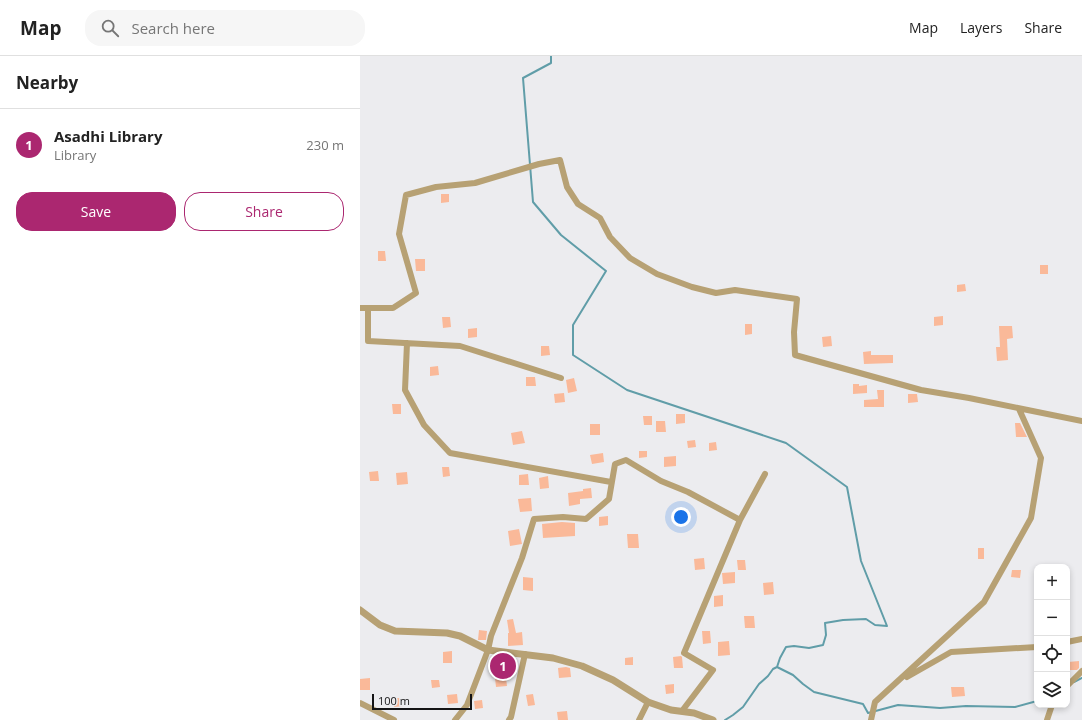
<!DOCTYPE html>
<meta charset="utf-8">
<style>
body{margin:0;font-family:"Open Sans",sans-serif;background:#f6f6f6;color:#222}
.controls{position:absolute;right:12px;bottom:12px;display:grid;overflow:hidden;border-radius:8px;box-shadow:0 2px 6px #0003}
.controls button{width:36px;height:36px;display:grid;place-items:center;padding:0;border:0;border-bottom:1px solid #e0e0e0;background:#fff;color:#222;font:20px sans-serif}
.scale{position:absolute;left:12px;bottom:10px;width:100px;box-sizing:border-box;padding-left:4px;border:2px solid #141415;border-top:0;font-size:11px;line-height:14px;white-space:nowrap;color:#141415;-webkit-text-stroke:3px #ececef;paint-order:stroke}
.you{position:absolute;left:321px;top:461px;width:14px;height:14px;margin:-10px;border:3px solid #fff;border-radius:50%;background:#1a73e8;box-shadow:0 0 0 6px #1a73e833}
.badge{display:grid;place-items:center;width:26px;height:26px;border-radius:50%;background:#ab2770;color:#fff;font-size:13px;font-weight:700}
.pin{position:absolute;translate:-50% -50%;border:2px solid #fff;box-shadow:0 1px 4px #0006}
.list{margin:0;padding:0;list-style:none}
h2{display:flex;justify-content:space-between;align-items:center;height:52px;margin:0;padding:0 16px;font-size:17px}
h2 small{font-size:13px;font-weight:400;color:#767676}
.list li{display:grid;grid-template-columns:26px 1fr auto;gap:12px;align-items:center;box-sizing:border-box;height:72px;padding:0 16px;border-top:1px solid #e0e0e0}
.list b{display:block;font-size:15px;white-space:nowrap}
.list p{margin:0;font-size:13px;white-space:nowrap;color:#767676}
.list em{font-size:13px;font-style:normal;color:#767676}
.actions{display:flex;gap:8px;padding:12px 16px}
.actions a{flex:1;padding:9px 0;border:1px solid #ab2770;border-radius:16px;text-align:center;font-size:14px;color:#ab2770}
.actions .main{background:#ab2770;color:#fff}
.icon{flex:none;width:22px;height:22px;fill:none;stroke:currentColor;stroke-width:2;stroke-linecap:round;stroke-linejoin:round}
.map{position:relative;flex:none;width:722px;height:664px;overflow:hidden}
header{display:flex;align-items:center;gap:24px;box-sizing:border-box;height:56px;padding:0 20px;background:#fff;border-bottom:1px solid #e0e0e0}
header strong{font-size:19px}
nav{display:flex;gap:22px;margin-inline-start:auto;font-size:14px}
.search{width:280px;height:36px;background:#f6f6f6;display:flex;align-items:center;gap:10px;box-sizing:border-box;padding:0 14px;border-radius:16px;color:#767676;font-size:15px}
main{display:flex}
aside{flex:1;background:#fff}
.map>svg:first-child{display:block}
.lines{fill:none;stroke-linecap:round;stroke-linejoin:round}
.stream{stroke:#609da8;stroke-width:2}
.building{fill:#fab999}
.minor{stroke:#b7a174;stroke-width:6}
.tertiary{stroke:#b7a174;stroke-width:7}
</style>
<header>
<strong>Map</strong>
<div class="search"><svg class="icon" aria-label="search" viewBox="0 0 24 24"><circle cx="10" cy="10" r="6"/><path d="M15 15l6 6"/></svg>Search here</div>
<nav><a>Map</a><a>Layers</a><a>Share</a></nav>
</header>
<main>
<aside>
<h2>Nearby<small></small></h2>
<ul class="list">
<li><span class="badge">1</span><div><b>Asadhi Library</b><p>Library</p></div><em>230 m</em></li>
</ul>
<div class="actions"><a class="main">Save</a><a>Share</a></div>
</aside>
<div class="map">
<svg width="722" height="664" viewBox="0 0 722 664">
<rect width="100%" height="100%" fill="#ececef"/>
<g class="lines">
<path class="stream" d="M191,0V7L163,22L173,146L201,179L246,215L213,269V299L267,334L426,387L487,431L501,505L527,570L515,569L506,563L483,564L465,567L466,579L463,589L449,592L434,590L426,591L420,602L417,611L413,613L408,620L399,628L383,651L373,659L365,664
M417,611L433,619L443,628L454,636L503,648L508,657L538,649L580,652L606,650L655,651L677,645
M714,626L722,622"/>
</g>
<path class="building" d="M81,138H89V146L81,147Z
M18,195H25L26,205H18Z
M55,203H65V215H56Z
M680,209H688V218H680Z
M605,228L606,235L597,236V229Z
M583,260V269L574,270V261Z
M82,261H90L91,271L83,272Z
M385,268H392V278L385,279Z
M639,270H652L653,282L647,283L648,304L637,305L636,291H640Z
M117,272V281L108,282V273Z
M471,280L472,290L463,291L462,281Z
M181,290H189L190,299L181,300Z
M511,295V299H533V307L504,308L503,296Z
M78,310L79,319L70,320V311Z
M166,321H175L176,330H166Z
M214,322L217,335L208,337L206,324Z
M493,328H499V330L507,329V337L493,338Z
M517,334H524V351H504V344L518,343Z
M204,337L205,346L195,347L194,338Z
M548,338H557L558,346L548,347Z
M32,348H41V358H33Z
M316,358H325V367L316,368Z
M283,360H292V369H284Z
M296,365H305L306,376H296Z
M655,367H660L667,381H656Z
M230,368H240V379H230Z
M162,375L165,387L153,389L151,377Z
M335,384L336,391L328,392L327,385Z
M356,386L357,394L349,395V387Z
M279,395H287V401L279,402Z
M243,397L244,406L232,408L230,399Z
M316,400V410L304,411V401Z
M82,411H89L90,420L83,421Z
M18,415L19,425H10L9,416Z
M47,416L48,428L37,429L36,417Z
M168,418L169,429H159V419Z
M188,420L189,432L180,433L179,422Z
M231,432L232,442L220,443V448L209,450L208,437L223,435V433Z
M171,442L172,455L160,456L158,443Z
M248,460V469L239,470V461Z
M202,466L215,467V480L183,482L182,468Z
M159,473L162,488L150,490L148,475Z
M267,478H278L279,492H268Z
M618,492H624V503H618Z
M344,502L345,513L335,514L334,503Z
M377,504H385L386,514H378Z
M652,514H661L660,522L651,521Z
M375,516V527L363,528L362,517Z
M163,521L173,522V535L163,534Z
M413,526L414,538L404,539L403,527Z
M363,539V550L354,551V540Z
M384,560H394L395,572H385Z
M153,563L156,577L162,576L163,589L148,590V577H149L147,564Z
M119,574L127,575L126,584H118Z
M342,575H350L351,587L343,588Z
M369,585L370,599L358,600V586Z
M92,595V607H83V596Z
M321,600L322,601L323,612H314L313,601Z
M273,601V609H265V602Z
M141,602H154V611L141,612Z
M719,605V612L717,614H708V606Z
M206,611L210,612L211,621L199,622L198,612Z
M10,622V634H0V623Z
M135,622H146L147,630L136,631Z
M71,624H79L80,631L72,632Z
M314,628V637L306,638L305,629Z
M591,631H604L605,640L592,641Z
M97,638L98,647L88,648L87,639Z
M173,638L175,649L168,650L166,639Z
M33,642H43L44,650L34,651Z
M122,644L123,652L115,653L114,645Z
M207,655L208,664H198L197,656Z"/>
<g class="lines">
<path class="minor" d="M0,252H33L56,237L39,178L46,139L76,131L115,127L179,108L200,104L207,131L218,148L240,162L250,181L270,202L297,218L332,231L356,237L375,234L437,243L434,276L435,299L561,334L609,342L722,365
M8,252V285L100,290L201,322
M47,287L45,334L64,369L90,397L251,426
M707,586L722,583
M547,621L591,596L677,591
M707,630L722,615
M0,647L34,664
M322,655L353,614L324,597L380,464
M95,664L107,649L128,594L131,580L162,502L174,463L203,461L226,463L249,443L255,408L266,404L301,425L328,436L380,464L405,418
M149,664L151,661L165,598
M279,664L288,646
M511,664L515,646L624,546L671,462L681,402L659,353
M687,664L692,649"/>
<path class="tertiary" d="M0,554L20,569L35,575L87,577L100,580L128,594L193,602L222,610L253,624L288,646L311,654L334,657L353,664"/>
</g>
</svg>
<div class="controls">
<button>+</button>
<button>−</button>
<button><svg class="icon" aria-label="locate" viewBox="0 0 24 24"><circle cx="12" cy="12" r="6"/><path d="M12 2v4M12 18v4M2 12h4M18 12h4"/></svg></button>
<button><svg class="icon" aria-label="layers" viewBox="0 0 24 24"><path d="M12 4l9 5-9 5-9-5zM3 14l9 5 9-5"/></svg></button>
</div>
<div class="scale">100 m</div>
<div class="you"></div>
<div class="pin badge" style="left:143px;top:610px">1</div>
</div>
</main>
